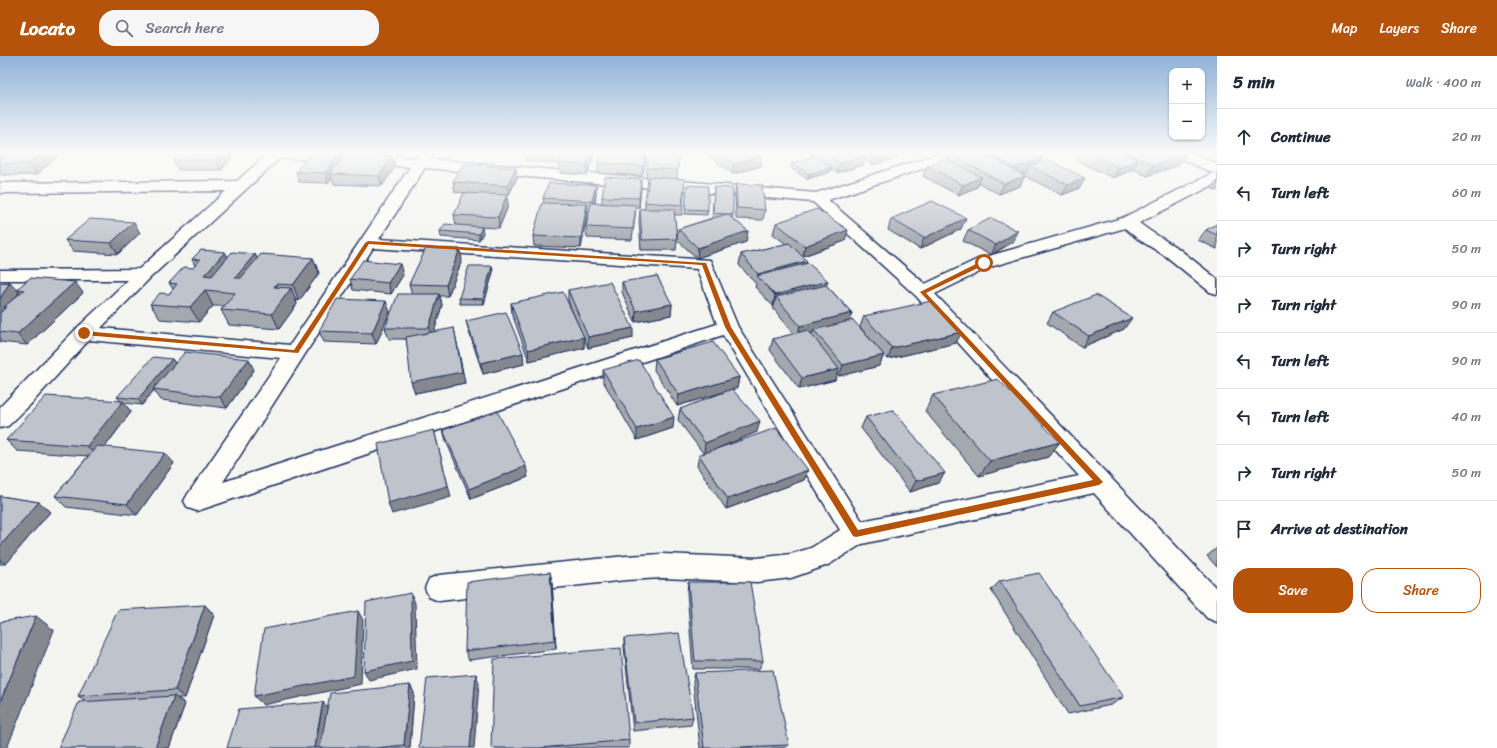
<!DOCTYPE html>
<meta charset="utf-8">
<style>
body{margin:0;font-family:Sriracha,sans-serif;background:#f6f6f7;color:#1f2937}
.controls{position:absolute;right:12px;top:12px;display:grid;overflow:hidden;border-radius:8px;box-shadow:0 1px 3px #0004}
.controls button{width:36px;height:36px;display:grid;place-items:center;padding:0;border:0;border-bottom:1px solid #e0e1e3;background:#fff;color:#1f2937;font:20px sans-serif}
.stop{position:absolute;width:12px;height:12px;margin:-9px;border:3px solid #b45309;border-radius:50%;background:#fff}
.stop.end{background:#b45309;border-color:#fff;box-shadow:0 1px 4px #0008}
.list{margin:0;padding:0;list-style:none}
h2{display:flex;justify-content:space-between;align-items:center;height:52px;margin:0;padding:0 16px;font-size:17px}
h2 small{font-size:13px;font-weight:400;color:#747a83}
.list li{display:grid;grid-template-columns:26px 1fr auto;gap:12px;align-items:center;box-sizing:border-box;height:56px;padding:0 16px;border-top:1px solid #e0e1e3}
.list b{display:block;font-size:15px;white-space:nowrap}
.list em{font-size:13px;font-style:normal;color:#747a83}
.actions{display:flex;gap:8px;padding:12px 16px}
.actions a{flex:1;padding:9px 0;border:1px solid #b45309;border-radius:16px;text-align:center;font-size:14px;color:#b45309}
.actions .main{background:#b45309;color:#fff}
.icon{flex:none;width:22px;height:22px;fill:none;stroke:currentColor;stroke-width:2;stroke-linecap:round;stroke-linejoin:round}
.map{position:relative;flex:none;width:1217px;height:692px;overflow:hidden}
header{display:flex;align-items:center;gap:24px;box-sizing:border-box;height:56px;padding:0 20px;background:#b45309;color:#fff}
header strong{font-size:19px}
nav{display:flex;gap:22px;margin-inline-start:auto;font-size:14px}
.search{width:280px;height:36px;background:#f6f6f7;display:flex;align-items:center;gap:10px;box-sizing:border-box;padding:0 14px;border-radius:16px;color:#747a83;font-size:15px}
main{display:flex}
aside{flex:1;background:#fff}
.map>svg:first-child{display:block}
.lines{fill:none;stroke-linecap:round;stroke-linejoin:round}
.minor-casing{stroke:#1b2f5e;stroke-width:3}
.minor{fill:#fdfcf7;fill-rule:evenodd}
.wall{fill:#a4a8af;stroke:#1b2f5e;fill-rule:evenodd}
.shaded-wall{fill:#86888f;stroke:#1b2f5e}
.building{fill:#bfc3cc;stroke:#1b2f5e}
.route{fill:#b45309}
</style>
<header>
<strong>Locato</strong>
<div class="search"><svg class="icon" aria-label="search" viewBox="0 0 24 24"><circle cx="10" cy="10" r="6"/><path d="M15 15l6 6"/></svg>Search here</div>
<nav><a>Map</a><a>Layers</a><a>Share</a></nav>
</header>
<main>
<div class="map">
<svg width="1217" height="692" viewBox="0 0 1217 692">
<rect width="100%" height="100%" fill="#f4f4f1"/>
<filter id="ink" filterUnits="userSpaceOnUse"><feTurbulence type="fractalNoise" baseFrequency=".025" numOctaves="2"/><feDisplacementMap in="SourceGraphic" scale="8" xChannelSelector="R" yChannelSelector="G"/><feConvolveMatrix kernelMatrix="1 2 1 2 8 2 1 2 1" color-interpolation-filters="sRGB"/></filter>
<g filter="url(#ink)">
<g class="lines">
<defs>
<path id="minor" d="M269,96H328L416,102L420,96H434L430,103L816,137L944,96H966L964,99L828,144L925,228L978,203L1122,162L1213,117L1172,99L1170,96H1189L1217,108V127L1139,167L1150,175L1179,193L1217,223V238L1210,236L1167,201L1138,183L1125,172L990,211L935,238L1217,533V566L1207,562L1094,437L862,488L828,509L791,522L757,526L663,522L626,524L439,545L429,541L425,532L429,523L439,519L626,500L663,498L757,502L791,498L811,492L840,474L723,279L197,455L188,452L184,445L188,438L281,302L89,284L30,349L8,370L0,372V351L77,272L128,224H0V214L139,213L226,135L0,137V127L237,125ZM280,102L410,111L290,289L101,272L150,222ZM425,112L813,146L916,240L1079,420L862,465L738,271L710,204L379,183ZM373,192L697,213L717,268L223,426Z"/>
</defs>
<use href="#minor" class="minor-casing"/>
<use href="#minor" class="minor"/>
</g>
<path class="wall" d="M0,96H62L36,119H1L0,117Z
M341,96L342,103L395,111L382,130L334,128L332,122L328,127L299,126L296,116Z
M507,96H595L587,119L560,117L559,108L526,105L525,98Z
M646,96V105L642,120L598,117V107Z
M679,96L677,123H685L682,159H674L677,183L678,173L712,162L714,131L733,159L732,162L748,175L746,186L697,202L677,184L676,194H641L639,164L640,153H645V146L648,123H646L647,112Z
M711,96H757L761,110L733,118L710,101Z
M807,96H898L897,102L872,109L865,104L863,109L837,117L831,113L830,116L807,123L791,112L792,107L813,100Z
M909,96H924L915,99Z
M956,96H1030L1043,102L1041,106L1080,132L1062,139L1025,120L1020,130L999,138L979,127L977,131L958,139L923,120L927,110L948,104L950,98ZM1027,116L1025,120L1022,118Z
M1081,96H1179L1178,109L1147,120L1133,113L1132,114L1113,122L1076,104Z
M234,99L221,114H178L173,104Z
M517,122L508,140H507L508,150L499,172L478,171L483,177L479,184L441,181L440,175L456,169L454,159L466,137L455,136L453,126Z
M1217,126V135L1211,132L1215,127Z
M736,128L765,154L763,164L736,163L735,138Z
M596,129V139L595,147H602V141L641,133L639,152H636L632,184L587,182L586,171L589,155H587V159L581,192L534,190L533,180L544,147L543,142Z
M687,129L708,154L707,159L685,158Z
M891,163L961,173L920,193L888,174Z
M776,167L845,185L803,200L800,199L807,207L826,229L852,257L849,265L883,298L860,271L864,260L956,287L888,303L884,299L879,310L839,320L837,318L835,324L799,333L770,294L773,283L794,278L773,252L774,250H773L755,231L756,228L739,209L741,198L786,188L773,178Z
M1217,168V193L1198,184L1206,174Z
M968,174L1018,175L1013,186L991,199L963,185Z
M140,177L118,198L73,195L65,184Z
M225,196L228,201L255,198L257,203L313,202L319,217L299,245L296,244L297,248L279,273L229,269L221,254L224,250H213L199,266L160,263L150,248L169,238L173,233L169,227L193,212L195,210L192,203Z
M462,204L448,240H440L442,249L434,276L456,283L465,327L415,337L406,283H389L385,272L412,238L409,228Z
M492,210L493,216L484,248H460L459,242Z
M403,219L391,238L353,234L350,223Z
M10,226L19,236L16,240L20,237L17,233L83,237L27,289L0,286V227Z
M622,226L672,248L671,259L635,266L622,236Z
M568,234L633,282L588,292L568,245Z
M511,247L584,281V292L529,305L512,258Z
M390,256L376,288L324,286L319,275Z
M1053,256L1124,273L1082,291L1047,267Z
M466,265L524,308L483,318L469,276Z
M172,303L175,307L254,314L227,352L161,344L154,334L142,349L124,347L131,356L105,391L174,407L137,459L66,451L55,440L88,400L17,395L6,384L121,345L117,341Z
M655,303L739,321L737,332L677,350L654,314Z
M603,314L673,372L637,384L603,325Z
M933,339L1060,386L1048,401L979,420L925,355Z
M680,353L757,376L713,394L808,414L804,424L726,453L697,410L699,399L703,397L678,364Z
M866,361L938,427L910,436L861,372Z
M443,374L528,421L471,443L446,385Z
M0,440L39,446L50,456L6,508H0Z
M1217,492V511L1207,500Z
M550,516L552,526L556,593L469,604L465,595Z
M1000,525L1124,641L1111,649L1068,658L991,534Z
M688,526L763,605L759,613H693L687,536Z
M205,549L214,559L185,642H178L185,648L169,692H58L86,645L78,640Z
M624,582L693,661L691,669L633,675L624,591Z
M695,617L789,689L786,692H700L693,626Z
M410,629L414,637L410,692H227L328,651Z
M629,684V692H491Z"/>
<path class="shaded-wall" d="M4,96H23L0,108V100Z
M44,96H62L36,119L29,108Z
M223,96H233L234,99L221,114L216,104Z
M341,96L344,106L330,118L332,122L328,127L325,117Z
M562,96H566L561,108V98Z
M591,96H595L587,119V109Z
M646,96V105L642,120L643,110Z
M884,96H898L897,102L872,109L875,99Z
M916,96H924L915,99Z
M866,99L863,109L837,117L840,107Z
M1185,99L1178,109L1147,120L1153,109Z
M392,100L395,111L382,130L379,120Z
M762,100L761,110L733,118L734,108Z
M1043,102L1038,113L1030,110L1027,116L1010,122L1015,112Z
M1138,104L1132,114L1113,122L1119,112Z
M832,111L830,116L807,123L809,118Z
M516,112L517,122L508,140L507,130Z
M1025,120L1020,130L999,138L1004,128Z
M982,121L977,131L958,139L963,129Z
M1085,122L1080,132L1062,139L1068,129Z
M641,123V133L639,152V142Z
M596,129V139L592,155V145Z
M507,139L508,150L499,172L498,161Z
M587,148V159L581,192V182Z
M966,162L961,173L920,193L924,182Z
M134,166L140,177L118,198L111,187Z
M482,171L483,177L479,184V178Z
M848,174L845,185L803,200L805,190Z
M748,175L746,186L697,202L698,192Z
M1018,175L1013,186L991,199L996,189Z
M460,193L462,204L448,240L446,229Z
M225,196L233,211L212,235L204,219Z
M255,198L262,213L243,237L235,222Z
M313,202L319,217L299,245L293,229Z
M807,205L804,216L758,220V218Z
M400,208L403,219L391,238L388,227Z
M492,210L493,216L484,248L483,243Z
M828,225L824,236L776,241L774,250H773L775,239Z
M10,226L19,236L9,254L7,251H4L8,256L0,270V243Z
M75,226L83,237L27,289L17,278Z
M276,228L283,243L291,232L297,248L279,273L272,258L274,231Z
M205,234L213,250L199,266L190,251Z
M439,238L442,249L432,283L429,272Z
M386,245L390,256L376,288L372,277Z
M672,248L671,259L635,266L636,255Z
M852,257L849,268L814,274L813,277L797,281L800,270Z
M1132,262L1124,273L1082,291L1089,280Z
M454,272L465,327L415,337L411,326Z
M633,272V282L588,292V281Z
M962,276L956,287L888,303L892,292Z
M584,281V292L529,305L528,294Z
M523,297L524,308L483,318L481,307Z
M884,299L879,310L839,320L843,309Z
M172,303L176,308L153,333L154,334L142,349L138,343Z
M249,303L254,314L227,352L220,341Z
M839,313L835,324L799,333L802,322Z
M739,321L737,332L677,350L679,339Z
M123,345L131,356L97,401L87,390Z
M674,361L673,372L637,384V373Z
M760,365L757,376L704,398L705,387Z
M434,374L451,441L392,458L388,447Z
M1060,386L1048,401L979,420L990,405Z
M165,397L174,407L137,459L127,448Z
M526,410L528,421L471,443L469,433Z
M808,414L804,424L726,453L728,443Z
M945,417L938,427L910,436L916,425Z
M39,446L50,456L6,508L0,504V490Z
M550,516L552,526L556,593L555,584Z
M411,537L415,547L417,613L369,624L364,615Z
M205,549L214,559L185,642L175,634Z
M358,555L363,564L361,628L263,649L254,640Z
M36,560L54,574L7,692H0V646Z
M476,618L479,627L474,692H470Z
M410,629L414,637L410,692H407L404,689Z
M174,640L185,648L169,692H155Z
M323,646L330,654L323,692H315Z"/>
<path class="building" d="M0,96H4L0,100Z
M9,96H44L29,108H0V104Z
M180,96H223L216,104H173Z
M311,96H341L325,117L296,116Z
M539,96H562L561,98Z
M564,96H591L587,109L559,107Z
M602,96H646L643,110L598,107Z
M649,96H679L678,114L647,112Z
M718,96H757L762,100L734,108Z
M824,96H862L866,99L840,107Z
M871,96H884L875,99Z
M956,96H981L1025,120L1004,128L950,98Z
M985,96H1030L1043,102L1015,112Z
M1086,96H1120L1138,104L1119,112Z
M1125,96H1179L1185,99L1153,109Z
M346,98L392,100L379,120L330,118Z
M815,100L832,111L809,118L792,107Z
M945,103L982,121L963,129L927,110Z
M1048,104L1085,122L1068,129L1030,110Z
M463,108L516,112L507,130L453,126Z
M605,121L641,123L639,142L602,141Z
M649,121L685,123L682,149L645,146Z
M549,127L596,129L592,145L543,142Z
M736,128L762,129L765,154L737,152Z
M687,129L708,130V154L685,153Z
M714,131L733,132V159L728,158H725L713,157Z
M464,137L507,139L498,161L454,159Z
M932,145L966,162L924,182L891,163Z
M542,147L587,148L581,182L533,180Z
M591,147L636,149L633,173L586,171Z
M640,153H674L677,183L642,184Z
M817,153L848,174L805,190L776,167Z
M727,158L748,175L698,192L678,173Z
M991,162L1018,175L996,189L968,174Z
M90,163L134,166L111,187L65,184Z
M445,168L482,171L479,178L440,175Z
M1217,168V179L1206,174Z
M789,187L807,205L758,218L741,198Z
M426,192L460,193L446,229L409,228Z
M201,194L225,196L204,219L212,220L232,196L255,198L235,222H241L261,198L313,202L293,229L276,228L274,231L291,232L272,258L221,254L235,237L205,234L190,251L150,248L160,237L169,238L177,228L169,227L184,211L193,212L200,204L192,203Z
M363,204L400,208L388,227L350,223Z
M808,207L828,225L775,239L757,220Z
M469,210H492L483,243L459,242Z
M657,220L672,248L636,255L622,226Z
M30,222L75,226L17,278L0,276V257L7,251H4L24,234L17,233Z
M10,226L0,243V227Z
M610,226L633,272L588,281L568,234Z
M826,229L852,257L800,270L776,241Z
M563,236L584,281L528,294L511,247Z
M398,238H439L429,272H385Z
M1096,239L1132,262L1089,280L1053,256Z
M337,243L386,245L372,277L319,275Z
M931,245L962,276L892,292L864,260Z
M506,256L523,297L481,307L466,265Z
M853,264L884,299L843,309L814,274Z
M454,272L462,316L411,326L406,281Z
M808,274L839,313L802,322L773,283Z
M713,286L739,321L679,339L655,303Z
M185,296L249,303L220,341L153,333Z
M153,301L172,303L138,343L117,341Z
M639,304L674,361L637,373L603,314Z
M998,323L1060,386L990,405L933,339Z
M732,333L760,365L705,387L680,353Z
M46,340L123,345L87,390L6,384Z
M893,354L945,417L916,425L866,361Z
M497,355L526,410L469,433L443,374Z
M776,372L808,414L728,443L699,399Z
M434,374L448,430L388,447L378,388Z
M97,390L165,397L127,448L55,440Z
M0,440L39,446L0,490Z
M550,516L555,584L465,595L467,526Z
M1039,517L1124,641L1080,650L1000,525Z
M688,526H750L763,605H695Z
M411,537L412,605L364,615L366,546Z
M205,549L175,634L78,640L118,554Z
M358,555L354,620L254,640L264,573Z
M36,560L0,646V566Z
M679,577L693,661L634,667L624,582Z
M621,592L629,684L540,692H491L494,603Z
M773,614L789,689L717,692H704L695,617Z
M476,618L470,692H419L427,622Z
M410,629L404,689L376,692H320L330,637Z
M174,640L155,692H58L79,646Z
M323,646L314,692H227L239,653Z"/>
</g>
<linearGradient id="sky" x2="0" y2="1"><stop stop-color="#8fb2d8"/><stop offset="0.5" stop-color="#fafaf9"/><stop offset="1" stop-color="#fafaf9" stop-opacity="0"/></linearGradient>
<rect width="1217" height="193" fill="url(#sky)"/>
<path class="route" d="M368,185L706,207L731,271L858,474L1093,424L920,236L982,205H986V208L926,237L1103,426L1099,429L856,481L853,480L725,271L702,209L369,188L298,297L84,279L81,277L84,275L294,294L365,187Z"/>
</svg>
<div class="controls">
<button>+</button>
<button>−</button>
</div>
<div class="stop" style="left:984px;top:207px"></div>
<div class="stop end" style="left:84px;top:277px"></div>
</div>
<aside>
<h2>5 min<small>Walk · 400 m</small></h2>
<ul class="list">
<li><svg class="icon" aria-label="ahead" viewBox="0 0 24 24"><path d="M12 20V5M6 11l6-6 6 6"/></svg><div><b>Continue</b></div><em>20 m</em></li>
<li><svg class="icon" aria-label="left" viewBox="0 0 24 24"><path d="M17 20v-9H6M10 6l-5 5 5 5"/></svg><div><b>Turn left</b></div><em>60 m</em></li>
<li><svg class="icon" aria-label="right" viewBox="0 0 24 24"><path d="M7 20v-9h11M14 6l5 5-5 5"/></svg><div><b>Turn right</b></div><em>50 m</em></li>
<li><svg class="icon" aria-label="right" viewBox="0 0 24 24"><path d="M7 20v-9h11M14 6l5 5-5 5"/></svg><div><b>Turn right</b></div><em>90 m</em></li>
<li><svg class="icon" aria-label="left" viewBox="0 0 24 24"><path d="M17 20v-9H6M10 6l-5 5 5 5"/></svg><div><b>Turn left</b></div><em>90 m</em></li>
<li><svg class="icon" aria-label="left" viewBox="0 0 24 24"><path d="M17 20v-9H6M10 6l-5 5 5 5"/></svg><div><b>Turn left</b></div><em>40 m</em></li>
<li><svg class="icon" aria-label="right" viewBox="0 0 24 24"><path d="M7 20v-9h11M14 6l5 5-5 5"/></svg><div><b>Turn right</b></div><em>50 m</em></li>
<li><svg class="icon" aria-label="arrive" viewBox="0 0 24 24"><path d="M6 21V4h12l-3 4 3 4H6"/></svg><div><b>Arrive at destination</b></div></li>
</ul>
<div class="actions"><a class="main">Save</a><a>Share</a></div>
</aside>
</main>
